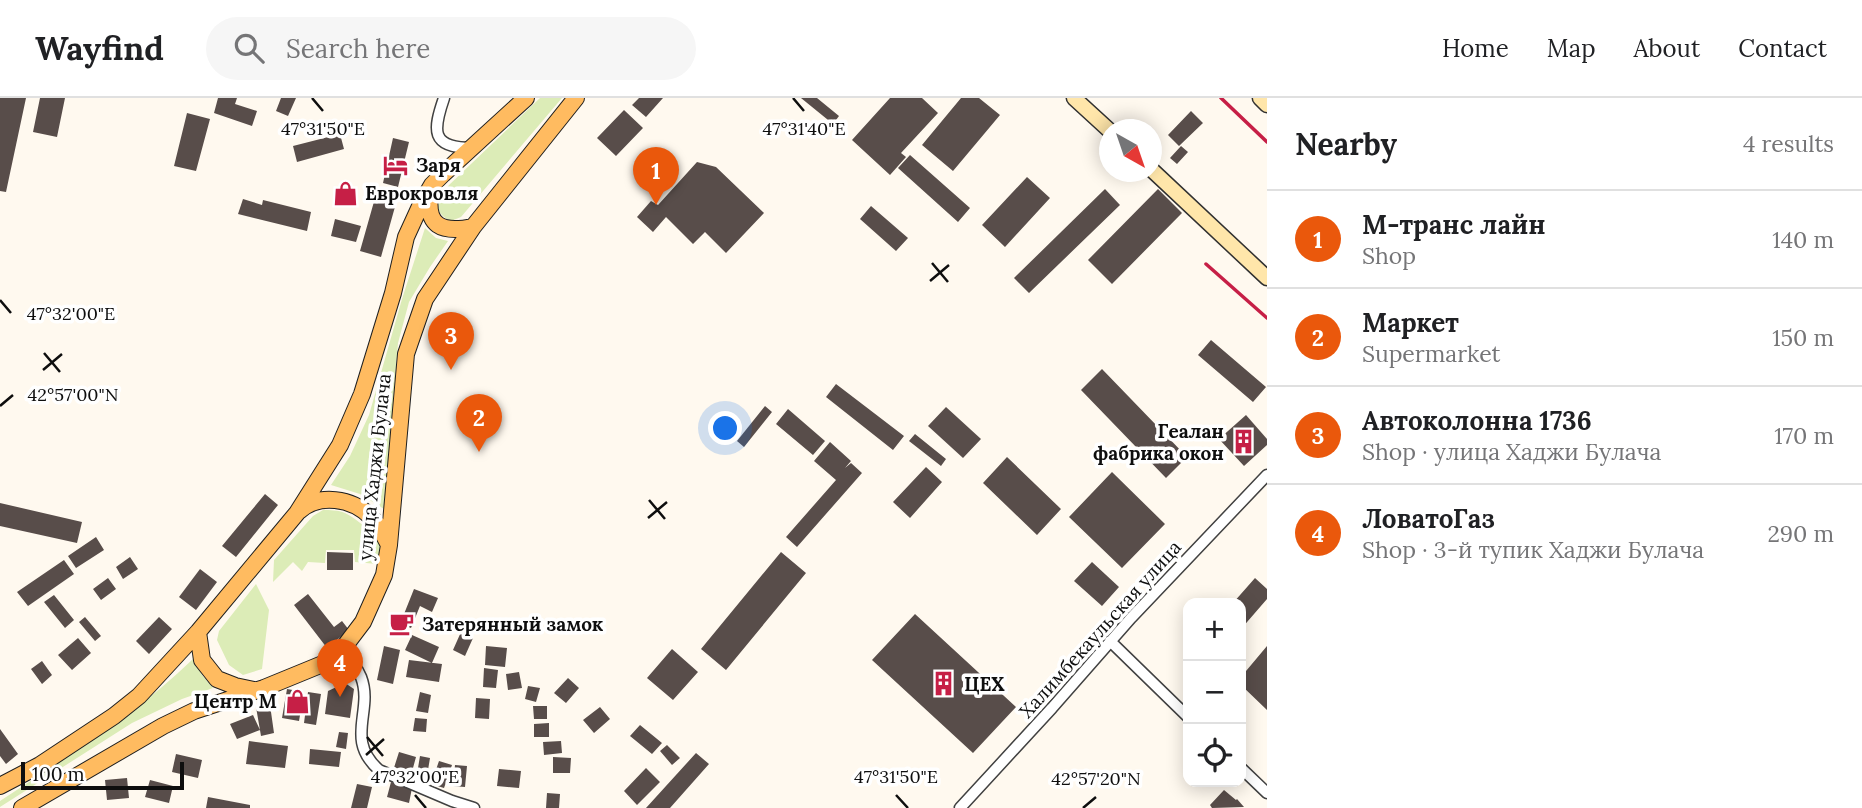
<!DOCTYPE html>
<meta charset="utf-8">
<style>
body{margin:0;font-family:Lora,serif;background:#f6f6f6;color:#202124}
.controls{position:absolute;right:21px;bottom:21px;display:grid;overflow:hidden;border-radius:14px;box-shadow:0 4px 18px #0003}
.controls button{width:63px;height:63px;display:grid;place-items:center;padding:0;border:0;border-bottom:2px solid #e0e0e0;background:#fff;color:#202124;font:35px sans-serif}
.compass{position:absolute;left:1099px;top:21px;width:63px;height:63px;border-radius:50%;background:#fff;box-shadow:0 4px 18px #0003;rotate:140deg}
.scale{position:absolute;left:21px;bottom:18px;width:163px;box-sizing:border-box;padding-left:7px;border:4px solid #0e0e0e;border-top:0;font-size:19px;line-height:24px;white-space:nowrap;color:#0e0e0e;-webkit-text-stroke:5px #fff;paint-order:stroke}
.you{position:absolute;left:726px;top:331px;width:24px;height:24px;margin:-18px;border:5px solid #fff;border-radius:50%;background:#1a73e8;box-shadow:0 0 0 10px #1a73e833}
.badge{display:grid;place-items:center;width:46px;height:46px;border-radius:50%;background:#ea580c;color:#fff;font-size:23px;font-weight:700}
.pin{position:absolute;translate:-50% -58px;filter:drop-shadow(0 2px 4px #0008)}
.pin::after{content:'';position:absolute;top:37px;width:24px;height:21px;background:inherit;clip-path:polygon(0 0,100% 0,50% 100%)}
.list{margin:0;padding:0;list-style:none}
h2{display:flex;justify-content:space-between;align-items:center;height:91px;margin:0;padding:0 28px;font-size:30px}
h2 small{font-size:23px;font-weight:400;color:#757577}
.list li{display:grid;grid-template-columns:46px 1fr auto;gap:21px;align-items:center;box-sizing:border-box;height:98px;padding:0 28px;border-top:2px solid #e0e0e0}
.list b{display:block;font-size:26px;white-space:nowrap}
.list p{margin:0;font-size:23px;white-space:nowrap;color:#757577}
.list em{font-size:23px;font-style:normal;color:#757577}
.icon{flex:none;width:38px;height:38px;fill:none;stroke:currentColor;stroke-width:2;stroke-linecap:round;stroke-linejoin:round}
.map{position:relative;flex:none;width:1267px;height:710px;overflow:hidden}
header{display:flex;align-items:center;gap:42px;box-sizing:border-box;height:98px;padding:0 35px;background:#fff;border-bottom:2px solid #e0e0e0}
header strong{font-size:33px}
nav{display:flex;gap:38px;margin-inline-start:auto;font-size:24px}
.search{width:490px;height:63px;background:#f6f6f6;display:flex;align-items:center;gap:18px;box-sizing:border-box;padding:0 24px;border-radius:38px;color:#757577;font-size:26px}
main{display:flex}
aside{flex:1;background:#fff}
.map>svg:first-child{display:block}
.green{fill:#dcecb7}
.building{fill:#584d4a}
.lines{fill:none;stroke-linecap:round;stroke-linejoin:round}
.street-casing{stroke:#414141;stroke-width:13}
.secondary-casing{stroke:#303030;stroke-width:17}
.primary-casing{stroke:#1f1f1f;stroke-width:18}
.street{stroke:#fff;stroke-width:10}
.secondary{stroke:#ffe6aa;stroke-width:14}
.primary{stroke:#ffbb60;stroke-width:16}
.rail{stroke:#c61f46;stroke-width:3.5}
.ticks{fill:none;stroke:#0e0e0e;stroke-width:2.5}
.labels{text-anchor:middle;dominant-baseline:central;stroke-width:7;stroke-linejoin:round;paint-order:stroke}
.poi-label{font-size:19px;font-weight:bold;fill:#0e0e0e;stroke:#fff;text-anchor:start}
.street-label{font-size:19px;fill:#0e0e0e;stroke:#fff}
.ticks-label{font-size:18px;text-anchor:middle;fill:#0e0e0e;stroke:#fff;stroke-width:7;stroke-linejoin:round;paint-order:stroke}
</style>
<header>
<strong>Wayfind</strong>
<div class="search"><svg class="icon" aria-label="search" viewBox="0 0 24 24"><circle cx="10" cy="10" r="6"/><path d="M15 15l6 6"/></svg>Search here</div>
<nav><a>Home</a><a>Map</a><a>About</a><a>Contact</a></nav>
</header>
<main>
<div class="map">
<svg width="1267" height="710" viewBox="0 0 1267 710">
<rect width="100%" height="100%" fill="#fff9ef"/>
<path class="green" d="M540,0H562L461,119L451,123C430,113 439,101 449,87Z
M425,130L436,140L448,143L430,169L409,204L398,245L384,411L360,396L331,387L350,358L369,317L402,201Z
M323,412C330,412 338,412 345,415C357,421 382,440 381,455C380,459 378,462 377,466L355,464L354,452H326L325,465L308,464L302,473L293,464L273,484L274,462L313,418Z
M256,486L269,512L262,571L243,577L229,567L217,542L219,533Z
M193,561L202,577L213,590L182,601L132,625L0,709V703C67,659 135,617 193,561Z"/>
<path class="building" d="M0,0H26L6,94L0,93Z
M40,0H65L57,39L33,34Z
M218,0H237L235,6L257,13L252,28L214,15Z
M281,0H296L288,18L276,13Z
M639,0H663L646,19L632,7Z
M801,0H817L839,18L833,26Z
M890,0H922L938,15L901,55L906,59L890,77L852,42Z
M961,0H979L1000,17L953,73L922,47Z
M624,12L643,30L616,58L597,40Z
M1191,13L1203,25L1179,48L1168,37Z
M187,15L210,21L196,73L174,68Z
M340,36L344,51L297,64L293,48Z
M393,40L409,44L398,89L383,85Z
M1181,48L1188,54L1177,66L1170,60Z
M910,57L970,110L958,124L898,70Z
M697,64L716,69L764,115L726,155L705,134L693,146L666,119L653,134L637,119L651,103L658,107Z
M1027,79L1050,100L1005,149L982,127Z
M1105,91L1120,107L1029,195L1014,180Z
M1158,91L1182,115L1112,186L1088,162Z
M377,93L398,98L381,159L360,153Z
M243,101L262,107L263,102L311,114L307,133L238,116Z
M871,108L908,140L896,153L860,121Z
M335,121L361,128L356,144L331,138Z
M1211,242L1266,289L1253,304L1198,257Z
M1102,271L1187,359L1166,380L1081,292Z
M836,286L904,338L893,352L826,299Z
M765,308L772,314L744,349L737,343Z
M946,309L981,341L963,360L928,328Z
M788,311L825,343L813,357L776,326Z
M1246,317L1267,341V347L1244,368L1219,341Z
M915,336L946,361L941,368L909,343Z
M830,344L851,363L845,370L851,365L862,375L797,449L786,439L836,382L814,363Z
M1007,359L1061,411L1037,437L983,385Z
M926,369L942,384L910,420L893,404Z
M1112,374L1165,426L1122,470L1069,419Z
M265,396L278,407L236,459L222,448Z
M0,405L82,424L77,445L0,428Z
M96,439L104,452L76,470L68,458Z
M327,454L353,455V472H327Z
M781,454L806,475L726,572L701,551Z
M130,459L138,471L123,481L116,469Z
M64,462L74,476L28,508L17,494Z
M1092,464L1119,489L1102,508L1074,483Z
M200,471L217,484L196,512L179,499Z
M108,480L116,491L101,502L93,491Z
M1255,480L1267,491V501L1241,531V505H1233Z
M414,491L438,500L432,514L420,508L411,530L400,526Z
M308,496L334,529L342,523L349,532L327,550L294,507Z
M54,497L74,522L65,530L44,504Z
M915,516L1016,609L973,655L872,562Z
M85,519L101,538L95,543L79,524Z
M159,519L172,531L149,556L136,543Z
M461,534L473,540L465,558L453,552Z
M412,537L439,549L432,565L405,552Z
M78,540L91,555L72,572L58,557Z
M384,548L400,552L393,586L377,582Z
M486,548L507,550L505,569L485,567Z
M1267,548V612L1241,587V579Z
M672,551L698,574L673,602L647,580Z
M409,562L442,566L439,584L406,579Z
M42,563L52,577L42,586L31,571Z
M484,570L498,572L496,590L483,589Z
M519,574L522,590L508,592L506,576Z
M568,580L579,590L566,605L554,595Z
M345,585L354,591L350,620L325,616L328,593Z
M528,588L540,590L536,604L525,601Z
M287,591L304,594L299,623L282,620Z
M308,594L321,596L316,627L304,625Z
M420,594L431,597L428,615L416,613Z
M476,600L490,601L489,621L475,620Z
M270,607L274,635L261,638L256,609Z
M533,608H547V621H534Z
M600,609L610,621L594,635L583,622Z
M253,617L260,632L237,641L230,626Z
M415,620L427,621L426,634L413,633Z
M549,625V639H534V626Z
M640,627L662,645L652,656L630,638Z
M0,631L18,656L6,666L0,658Z
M339,634L348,635L346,651L336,649Z
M249,643L288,648L285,670L246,666Z
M561,643L562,655L544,657L543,644Z
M667,647L680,660L672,667L660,653Z
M310,651L341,654L339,669L309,666Z
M399,654L416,659L410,681L392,676Z
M696,655L709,666L670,710H646Z
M176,656L202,662L198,680L172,674Z
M420,658L430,660L427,678L417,676Z
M553,659L571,660L570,675H553Z
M439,663L452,667L444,690L431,686Z
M455,667L467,668L465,689L453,688Z
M646,670L660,684L637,707L624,693Z
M499,671L521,673L519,690L497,688Z
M127,680L129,700L107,702L105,682Z
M150,682L173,688L169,705L145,699Z
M391,684L412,690L409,705L387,699Z
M357,686L372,689L367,710H351Z
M1224,692L1236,702L1237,701L1244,709L1212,710L1210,707Z
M547,695L560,696L559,710H546Z
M208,699L250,707V710H206Z"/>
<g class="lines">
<defs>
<path id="street" d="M444,0C433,32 430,50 472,50
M1110,543L1188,619
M341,553C349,561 357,569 361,579C374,613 344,641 379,672L452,703L474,710
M1241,670L1267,695
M960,710L1052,610L1131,520L1267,377"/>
<path id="secondary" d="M1074,0L1110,33
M1260,0L1267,7
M1152,72L1267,180"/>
<path id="primary" d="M431,92C424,129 442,135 473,129
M299,413C319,395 352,400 371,419C379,427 384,437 389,447
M198,534L202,562L217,581L235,588L254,592
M0,688L40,667L114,618L139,598L198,534L297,415L340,347L362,296L393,195L406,139L422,104L432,87L443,76L526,0
M22,710L163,628L194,613L264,590L325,565L341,553L363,524L384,477L389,447L406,256L425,201L473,129L576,0"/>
</defs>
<use href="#street" class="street-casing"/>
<use href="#secondary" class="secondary-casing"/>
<use href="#primary" class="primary-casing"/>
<use href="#street" class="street"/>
<use href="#secondary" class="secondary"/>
<use href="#primary" class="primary"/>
<path class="rail" d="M1221,0L1267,44
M1206,166L1267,220"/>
</g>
<path class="ticks" d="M312,0L323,13M793,0L804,13M932,165L948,184M930,183L949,167M0,202L11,215M44,255L60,274M43,272L62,256M0,308L13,297M649,402L665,421M648,420L667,404M367,639L383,658M366,657L384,641M415,697L426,710M896,697L908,710M1083,710L1096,699"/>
<defs>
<symbol id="hotel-bare" viewBox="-9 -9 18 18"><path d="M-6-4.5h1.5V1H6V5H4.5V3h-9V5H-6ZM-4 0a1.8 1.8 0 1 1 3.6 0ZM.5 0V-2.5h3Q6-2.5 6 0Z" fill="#c61f46" stroke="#fff" stroke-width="2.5" paint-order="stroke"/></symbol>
<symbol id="shop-bare" viewBox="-9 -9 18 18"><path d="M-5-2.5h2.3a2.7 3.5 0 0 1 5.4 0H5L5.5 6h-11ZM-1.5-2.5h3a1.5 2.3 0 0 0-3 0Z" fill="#c61f46" stroke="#fff" stroke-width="2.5" paint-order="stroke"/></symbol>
<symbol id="building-bare" viewBox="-9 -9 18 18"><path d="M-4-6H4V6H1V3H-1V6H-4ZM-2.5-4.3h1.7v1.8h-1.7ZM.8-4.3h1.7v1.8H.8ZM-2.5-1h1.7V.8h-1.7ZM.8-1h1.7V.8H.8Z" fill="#c61f46" stroke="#fff" stroke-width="2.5" paint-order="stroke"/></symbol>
<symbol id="cafe-bare" viewBox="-9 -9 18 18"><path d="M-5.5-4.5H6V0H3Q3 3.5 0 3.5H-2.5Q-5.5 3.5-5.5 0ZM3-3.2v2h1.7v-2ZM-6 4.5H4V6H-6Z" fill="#c61f46" stroke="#fff" stroke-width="2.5" paint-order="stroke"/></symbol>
</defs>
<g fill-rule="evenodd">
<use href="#hotel-bare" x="378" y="50" width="35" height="35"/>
<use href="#shop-bare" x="328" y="78" width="35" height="35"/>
<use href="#building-bare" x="1226" y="326" width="35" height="35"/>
<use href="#cafe-bare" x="384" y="508" width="35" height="35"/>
<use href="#building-bare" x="926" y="568" width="35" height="35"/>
<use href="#shop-bare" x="280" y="586" width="35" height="35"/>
</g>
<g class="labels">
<g class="poi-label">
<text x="416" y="67">Заря</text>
<text x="365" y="95">Еврокровля</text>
<text x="1224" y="333" text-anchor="end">Геалан<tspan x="1224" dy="22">фабрика окон</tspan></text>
<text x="422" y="526">Затерянный замок</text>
<text x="964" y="586">ЦЕХ</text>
<text x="277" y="603" text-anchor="end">Центр М</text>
</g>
<g class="street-label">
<text transform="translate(374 369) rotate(-84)">улица Хаджи Булача</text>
<text transform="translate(1100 531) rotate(-48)">Халимбекаульская улица</text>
</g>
</g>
<g class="ticks-label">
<text x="323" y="37">47°31'50"E</text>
<text x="804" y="37">47°31'40"E</text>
<text x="71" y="222">47°32'00"E</text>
<text x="73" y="303">42°57'00"N</text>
<text x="415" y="685">47°32'00"E</text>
<text x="896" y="685">47°31'50"E</text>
<text x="1096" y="687">42°57'20"N</text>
</g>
</svg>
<div class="controls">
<button>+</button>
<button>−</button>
<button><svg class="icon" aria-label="locate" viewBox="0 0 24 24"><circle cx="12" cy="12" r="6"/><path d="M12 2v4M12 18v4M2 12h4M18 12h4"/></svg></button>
</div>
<svg class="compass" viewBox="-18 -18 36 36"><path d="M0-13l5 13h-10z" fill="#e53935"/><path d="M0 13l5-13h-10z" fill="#757577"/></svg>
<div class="scale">100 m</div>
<div class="you"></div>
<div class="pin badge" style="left:656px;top:107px">1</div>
<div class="pin badge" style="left:479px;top:354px">2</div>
<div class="pin badge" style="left:451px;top:272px">3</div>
<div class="pin badge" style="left:340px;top:599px">4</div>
</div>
<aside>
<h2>Nearby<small>4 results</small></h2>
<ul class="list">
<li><span class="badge">1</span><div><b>М-транс лайн</b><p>Shop</p></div><em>140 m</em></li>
<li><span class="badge">2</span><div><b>Маркет</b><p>Supermarket</p></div><em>150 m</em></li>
<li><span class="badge">3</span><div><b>Автоколонна 1736</b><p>Shop · улица Хаджи Булача</p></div><em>170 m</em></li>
<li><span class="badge">4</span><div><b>ЛоватоГаз</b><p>Shop · 3-й тупик Хаджи Булача</p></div><em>290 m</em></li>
</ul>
</aside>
</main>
